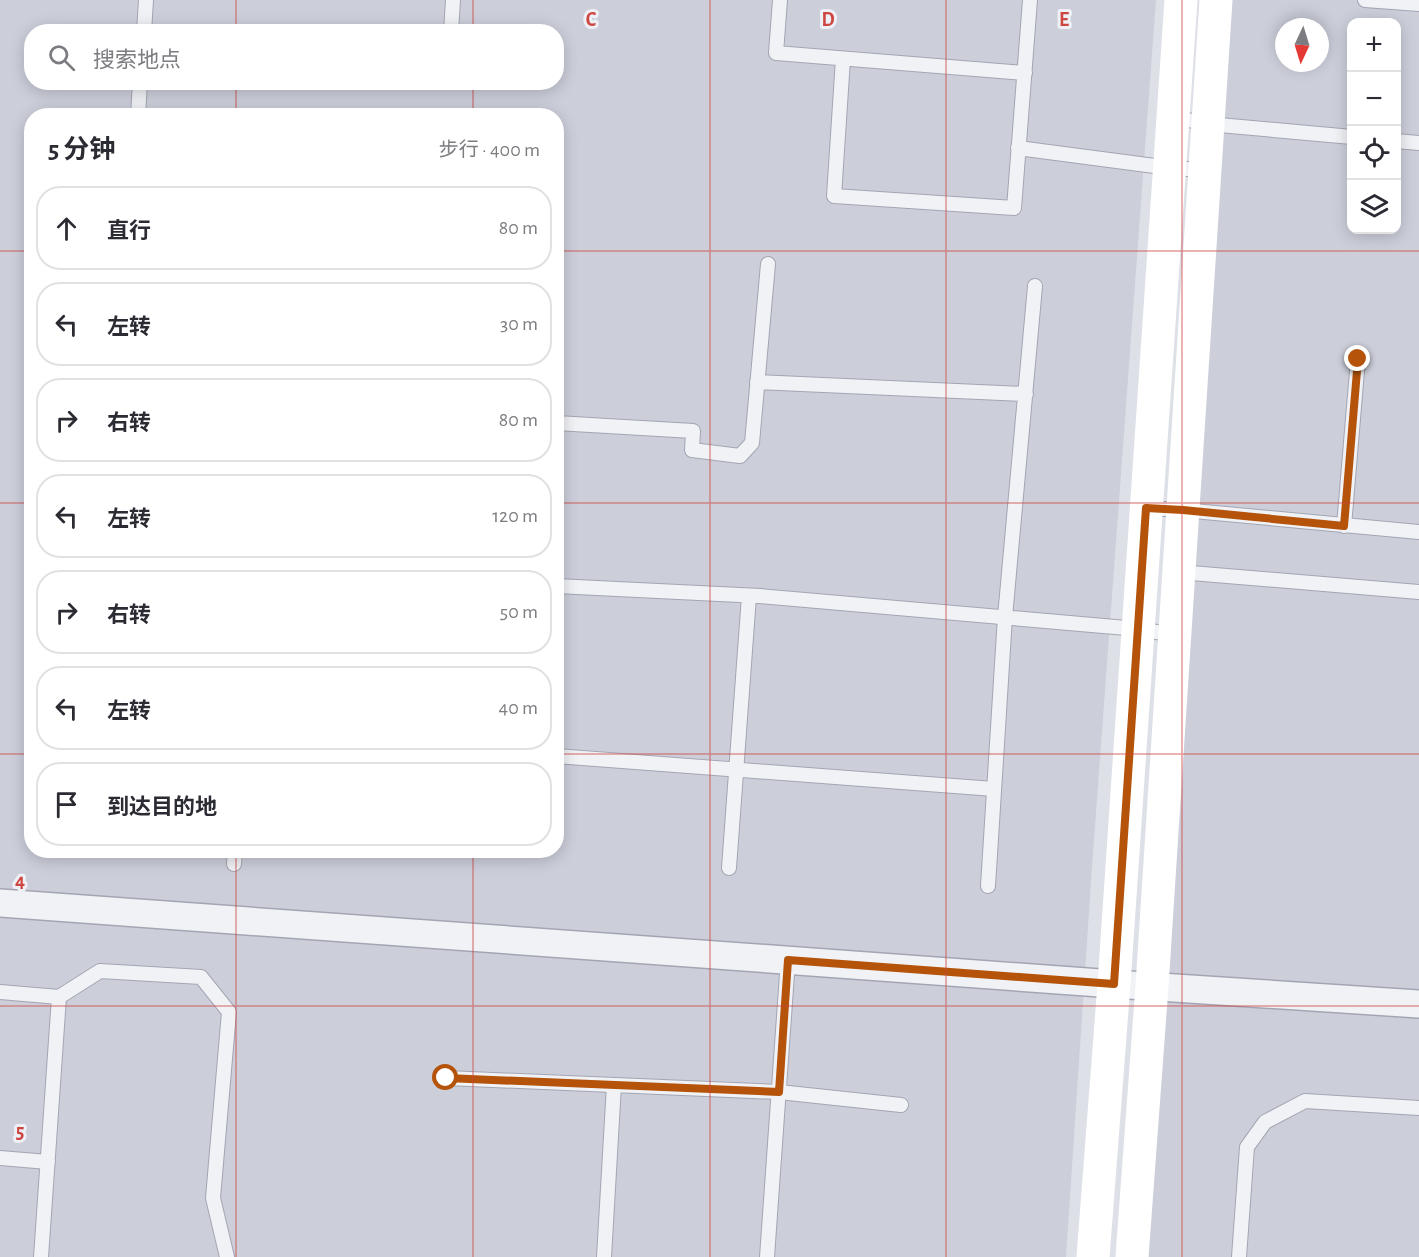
<!DOCTYPE html>
<html lang="zh">
<meta charset="utf-8">
<style>
body{margin:0;font-family:"Alegreya Sans","Noto Sans SC",sans-serif;background:#f7f7f7;color:#2b2b33}
.controls{position:absolute;right:18px;top:18px;display:grid;overflow:hidden;border-radius:12px;box-shadow:0 3px 15px #0003}
.controls button{width:54px;height:54px;display:grid;place-items:center;padding:0;border:0;border-bottom:2px solid #e1e1e2;background:#fff;color:#2b2b33;font:30px sans-serif}
.compass{position:absolute;left:1275px;top:18px;width:54px;height:54px;border-radius:50%;background:#fff;box-shadow:0 3px 15px #0003;rotate:184deg}
.stop{position:absolute;width:18px;height:18px;margin:-14px;border:4px solid #b45309;border-radius:50%;background:#fff}
.stop.end{background:#b45309;border-color:#fff;box-shadow:0 2px 6px #0008}
.list{margin:0;padding:0;list-style:none}
h2{display:flex;justify-content:space-between;align-items:center;height:78px;margin:0;padding:0 24px;font-size:26px}
h2 small{font-size:20px;font-weight:400;color:#7c7c81}
.list li{display:grid;grid-template-columns:39px 1fr auto;gap:18px;align-items:center;box-sizing:border-box;height:84px;margin:0 12px 12px;padding:0 12px;border:2px solid #e1e1e2;border-radius:24px}
.list b{display:block;font-size:22px;white-space:nowrap}
.list em{font-size:20px;font-style:normal;color:#7c7c81}
.icon{flex:none;width:33px;height:33px;fill:none;stroke:currentColor;stroke-width:2;stroke-linecap:round;stroke-linejoin:round}
.map{position:relative;flex:none;width:1419px;height:1257px;overflow:hidden}
.search{position:absolute;background:#fff;box-shadow:0 3px 15px #0003;left:24px;top:24px;width:540px;height:66px;display:flex;align-items:center;gap:15px;box-sizing:border-box;padding:0 21px;border-radius:24px;color:#7c7c81;font-size:22px}
.panel{position:absolute;background:#fff;box-shadow:0 3px 15px #0003;left:24px;top:108px;width:540px;height:750px;border-radius:24px}
.map>svg:first-child{display:block}
.built{fill:#cccfda;fill-rule:evenodd}
.lines{fill:none;stroke-linecap:round;stroke-linejoin:round}
.lane-casing{stroke:#a3a6b2;stroke-width:16}
.street-casing{stroke:#a3a6b2;stroke-width:30}
.lane{stroke:#f1f2f6;stroke-width:14}
.street{stroke:#f1f2f6;stroke-width:27}
.secondary{stroke:#fff;stroke-width:33}
.route{stroke:#b45309;stroke-width:8}
.grid{fill:none;stroke:#ce4642;stroke-width:1.5;stroke-opacity:0.55}
.grid-label{font-size:20px;text-anchor:middle;font-weight:bold;fill:#ce4642;stroke:#eef0f5;stroke-width:6;stroke-linejoin:round;paint-order:stroke}
</style>
<div class="map">
<svg width="1419" height="1257" viewBox="0 0 1419 1257">
<rect width="100%" height="100%" fill="#dee0e8"/>
<path class="built" d="M0,0H1156L1092,867L1066,1257H0ZM32,32H556V82H32ZM32,116H556V850H32Z
M1224,0H1419V1257H1137ZM1352,22H1396V230H1352ZM1284,27H1320V63H1284Z"/>
<g class="lines">
<defs>
<path id="lane" d="M780,0L776,53L1025,73
M1365,0L1419,4
M144,32L146,0
M451,32L453,0
M843,59L834,196L1014,208L1030,0
M138,116L140,82
M1173,117L1208,124L1352,137
M1396,141L1419,143
M1018,148L1170,168L1205,170
M757,382L1026,394
M556,423L693,431L692,450L740,456L752,443L768,264
M1146,508L1183,510L1419,532
M1344,526L1358,359
M1179,572L1419,592
M556,586L760,596L1138,629L1175,635
M556,756L994,789
M234,864L235,850
M729,868L749,596
M988,886L1005,617L1035,286
M0,992L59,997L100,971L201,977L229,1012L213,1198L227,1257
M446,1078L779,1092L901,1105
M0,1158L48,1162
M41,1257L59,997
M604,1257L614,1085
M767,1257L788,960
M1239,1257L1247,1147L1265,1122L1305,1101L1419,1108"/>
<path id="street" d="M0,903L1114,984L1419,1004"/>
</defs>
<use href="#lane" class="lane-casing"/>
<use href="#street" class="street-casing"/>
<use href="#lane" class="lane"/>
<use href="#street" class="street"/>
<path class="secondary" d="M1093,1257L1114,984L1181,0
M1132,1257L1152,986L1216,0"/>
</g>
<g class="lines">
<path class="route" d="M446,1078L779,1092L788,960L1114,984L1146,508L1183,510L1344,526L1358,359"/>
</g>
<path class="grid" d="M236,0V32M473,0V32M710,0V1257M946,0V1257M1182,0V1257M236,82V116M473,82V116M0,251H32M556,251H1419M0,503H32M556,503H1419M0,754H32M556,754H1419M236,850V1257M473,850V1257M0,1006H1419"/>
<g class="grid-label">
<text x="591" y="26">C</text>
<text x="828" y="26">D</text>
<text x="1064" y="26">E</text>
<text x="20" y="887">4</text>
<text x="20" y="1138">5</text>
</g>
</svg>
<div class="controls">
<button>+</button>
<button>−</button>
<button><svg class="icon" aria-label="locate" viewBox="0 0 24 24"><circle cx="12" cy="12" r="6"/><path d="M12 2v4M12 18v4M2 12h4M18 12h4"/></svg></button>
<button><svg class="icon" aria-label="layers" viewBox="0 0 24 24"><path d="M12 4l9 5-9 5-9-5zM3 14l9 5 9-5"/></svg></button>
</div>
<svg class="compass" viewBox="-18 -18 36 36"><path d="M0-13l5 13h-10z" fill="#e53935"/><path d="M0 13l5-13h-10z" fill="#7c7c81"/></svg>
<div class="stop" style="left:446px;top:1078px"></div>
<div class="stop end" style="left:1358px;top:359px"></div>
<div class="search"><svg class="icon" aria-label="search" viewBox="0 0 24 24"><circle cx="10" cy="10" r="6"/><path d="M15 15l6 6"/></svg>搜索地点</div>
<section class="panel">
<h2>5 分钟<small>步行 · 400 m</small></h2>
<ul class="list">
<li><svg class="icon" aria-label="ahead" viewBox="0 0 24 24"><path d="M12 20V5M6 11l6-6 6 6"/></svg><div><b>直行</b></div><em>80 m</em></li>
<li><svg class="icon" aria-label="left" viewBox="0 0 24 24"><path d="M17 20v-9H6M10 6l-5 5 5 5"/></svg><div><b>左转</b></div><em>30 m</em></li>
<li><svg class="icon" aria-label="right" viewBox="0 0 24 24"><path d="M7 20v-9h11M14 6l5 5-5 5"/></svg><div><b>右转</b></div><em>80 m</em></li>
<li><svg class="icon" aria-label="left" viewBox="0 0 24 24"><path d="M17 20v-9H6M10 6l-5 5 5 5"/></svg><div><b>左转</b></div><em>120 m</em></li>
<li><svg class="icon" aria-label="right" viewBox="0 0 24 24"><path d="M7 20v-9h11M14 6l5 5-5 5"/></svg><div><b>右转</b></div><em>50 m</em></li>
<li><svg class="icon" aria-label="left" viewBox="0 0 24 24"><path d="M17 20v-9H6M10 6l-5 5 5 5"/></svg><div><b>左转</b></div><em>40 m</em></li>
<li><svg class="icon" aria-label="arrive" viewBox="0 0 24 24"><path d="M6 21V4h12l-3 4 3 4H6"/></svg><div><b>到达目的地</b></div></li>
</ul>
</section>
</div>
